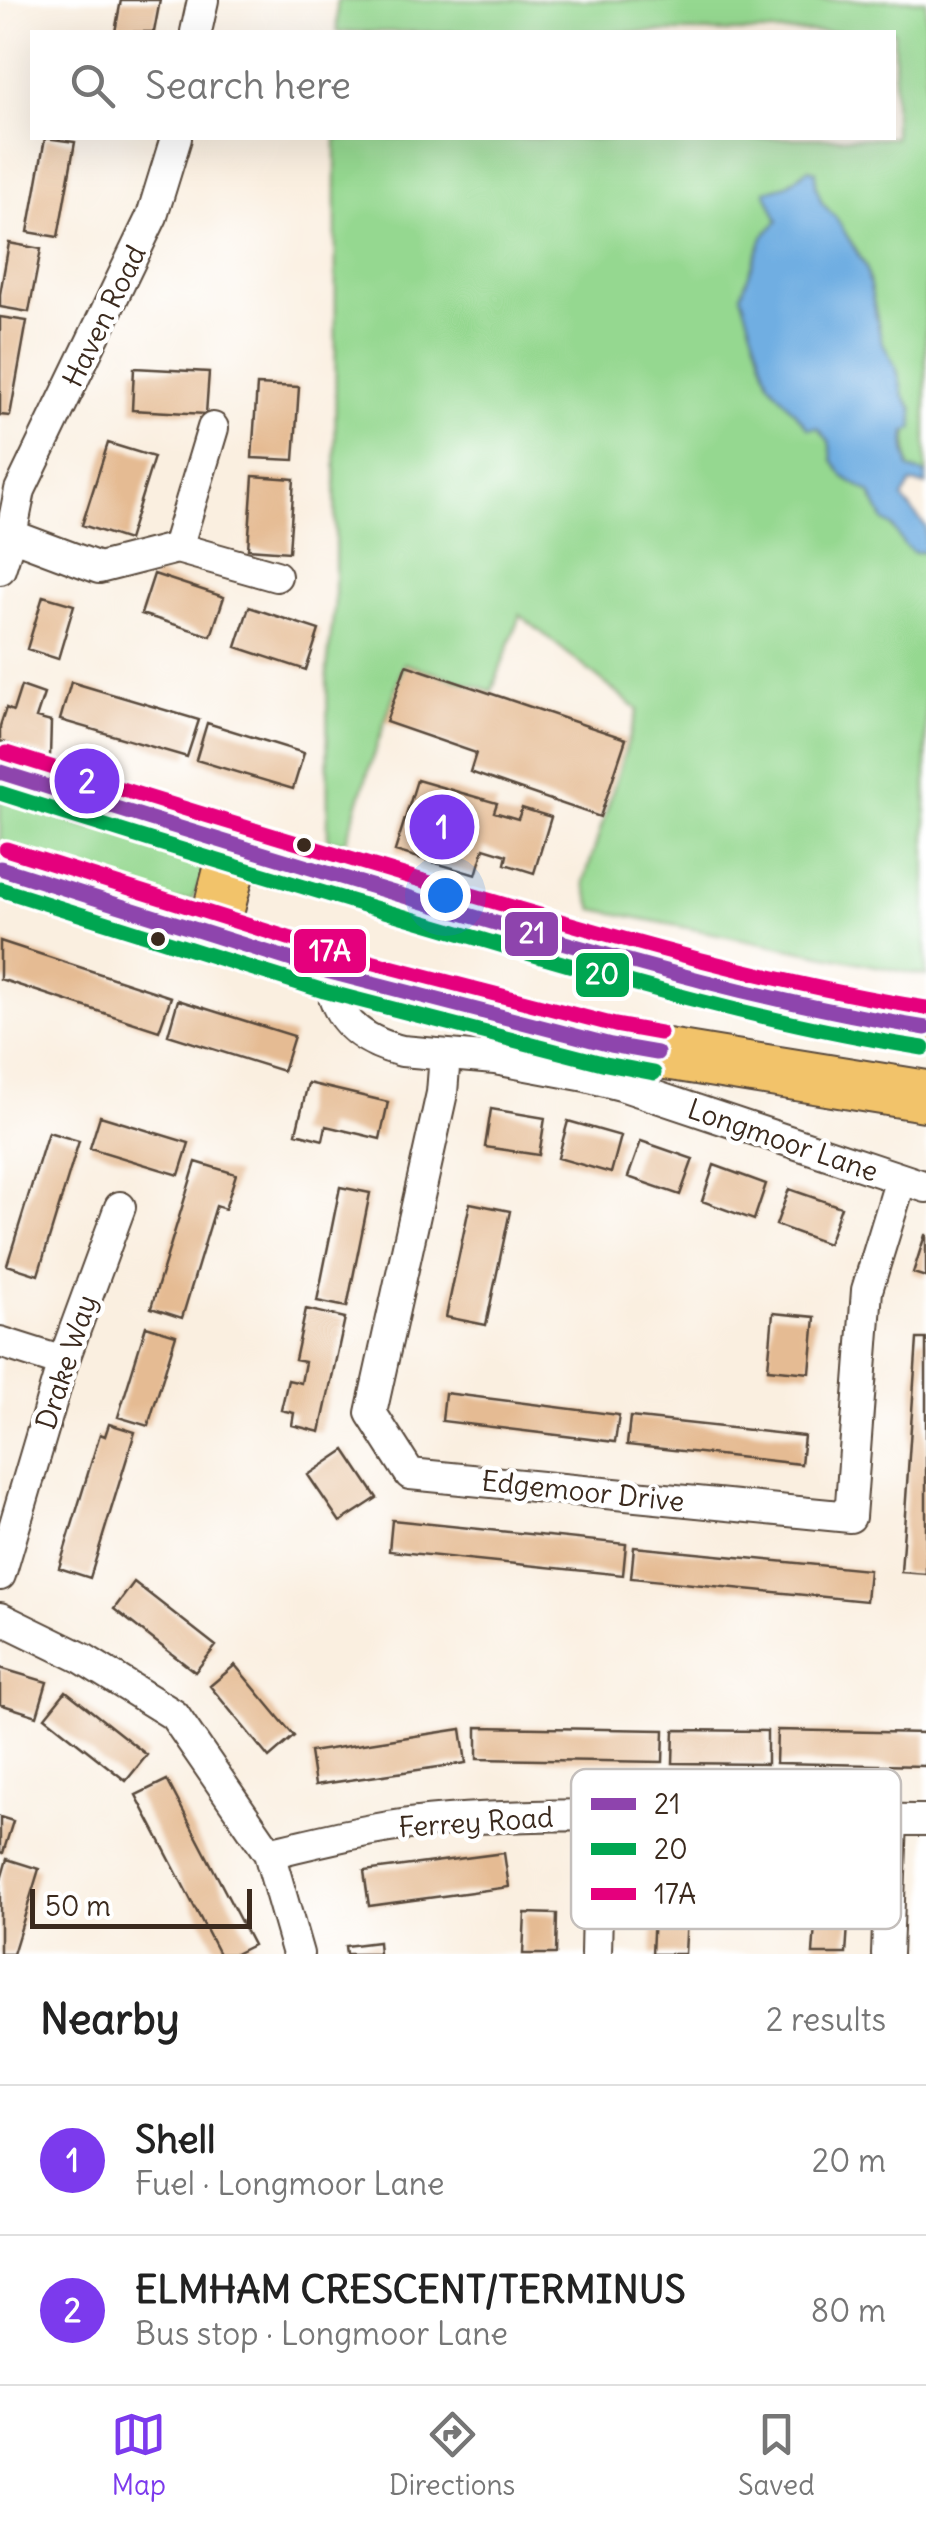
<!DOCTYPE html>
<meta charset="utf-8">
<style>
body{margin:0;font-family:Delius,sans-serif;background:#f6f6f6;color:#222}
.scale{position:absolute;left:30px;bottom:25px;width:222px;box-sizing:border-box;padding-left:10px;border:5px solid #3b2a1e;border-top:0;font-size:28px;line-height:35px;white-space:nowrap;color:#3b2a1e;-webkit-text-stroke:8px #fff;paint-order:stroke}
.you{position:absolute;left:445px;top:895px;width:35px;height:35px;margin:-25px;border:8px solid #fff;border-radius:50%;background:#1a73e8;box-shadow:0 0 0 15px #1a73e833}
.badge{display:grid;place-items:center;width:65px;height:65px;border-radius:50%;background:#7c3aed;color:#fff;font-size:32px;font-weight:700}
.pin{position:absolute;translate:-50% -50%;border:5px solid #fff;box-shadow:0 2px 10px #0006}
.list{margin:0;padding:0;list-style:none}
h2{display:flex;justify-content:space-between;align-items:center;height:130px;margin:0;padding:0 40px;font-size:42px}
h2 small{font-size:32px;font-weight:400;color:#767676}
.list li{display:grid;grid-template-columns:65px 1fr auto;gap:30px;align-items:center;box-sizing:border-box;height:150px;padding:0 40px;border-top:2px solid #e0e0e0}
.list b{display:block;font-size:38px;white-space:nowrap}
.list p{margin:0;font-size:32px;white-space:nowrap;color:#767676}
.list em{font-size:32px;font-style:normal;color:#767676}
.icon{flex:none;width:55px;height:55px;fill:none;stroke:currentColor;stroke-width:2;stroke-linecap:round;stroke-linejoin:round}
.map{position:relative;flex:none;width:926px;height:1954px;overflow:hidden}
.search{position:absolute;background:#fff;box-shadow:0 10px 40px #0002;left:30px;right:30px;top:30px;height:110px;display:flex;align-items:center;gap:25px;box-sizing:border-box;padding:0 35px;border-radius:0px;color:#767676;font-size:38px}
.sheet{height:430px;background:#fff}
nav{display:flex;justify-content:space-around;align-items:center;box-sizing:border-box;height:140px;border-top:2px solid #e0e0e0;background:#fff;font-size:28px;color:#767676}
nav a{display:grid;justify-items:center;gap:5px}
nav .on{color:#7c3aed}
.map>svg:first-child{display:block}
.green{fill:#95d890;stroke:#688157;stroke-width:2.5}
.water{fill:#6faee2;stroke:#556c80;stroke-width:2.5}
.building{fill:#e5bb93}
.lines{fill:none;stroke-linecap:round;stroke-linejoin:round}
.minor-casing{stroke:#58483b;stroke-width:34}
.primary-casing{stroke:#58483b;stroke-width:54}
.minor{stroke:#fff;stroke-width:30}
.primary{stroke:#f2c36a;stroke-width:50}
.bus-1-casing{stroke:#fff;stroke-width:22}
.bus-2-casing{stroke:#fff;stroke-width:22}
.bus-3-casing{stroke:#fff;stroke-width:22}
.bus-1{stroke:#8e44ad;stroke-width:15}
.bus-2{stroke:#00a651;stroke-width:15}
.bus-3{stroke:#e5007d;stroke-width:15}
.bus-dot{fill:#3b2a1e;stroke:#fff;stroke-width:4}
.labels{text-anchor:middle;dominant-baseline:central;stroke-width:9;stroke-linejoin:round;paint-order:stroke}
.street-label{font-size:28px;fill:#3b2a1e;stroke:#fff}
.key{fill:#fff;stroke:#c4bfbc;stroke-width:2.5}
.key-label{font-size:28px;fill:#3b2a1e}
.line-badge{stroke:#fff;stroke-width:4}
.badge-label{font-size:28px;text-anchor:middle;font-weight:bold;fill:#fff}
</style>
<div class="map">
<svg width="926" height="1954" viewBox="0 0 926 1954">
<rect width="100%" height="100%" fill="#fff"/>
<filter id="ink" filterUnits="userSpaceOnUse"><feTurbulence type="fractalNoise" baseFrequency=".01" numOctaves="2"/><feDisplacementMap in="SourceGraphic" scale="20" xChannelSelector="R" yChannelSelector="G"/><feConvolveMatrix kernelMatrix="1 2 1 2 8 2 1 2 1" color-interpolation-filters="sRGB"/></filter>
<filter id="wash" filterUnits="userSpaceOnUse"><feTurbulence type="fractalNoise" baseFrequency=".0048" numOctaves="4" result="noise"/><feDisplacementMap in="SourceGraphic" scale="40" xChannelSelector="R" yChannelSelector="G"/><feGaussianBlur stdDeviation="2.25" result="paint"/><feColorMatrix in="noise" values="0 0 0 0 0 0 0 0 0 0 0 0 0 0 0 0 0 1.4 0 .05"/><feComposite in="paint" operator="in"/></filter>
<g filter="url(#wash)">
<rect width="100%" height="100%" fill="#faefe0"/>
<path class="green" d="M337,0H926V474L909,469C905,447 906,431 913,409L903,395L897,370L881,339L866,267L836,218L822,203L808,169L787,185L778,221L758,344L769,382L818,427L829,441L833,461L844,477L870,493L884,521L892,526L904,545L913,552H926V976L593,909L584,882L638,710L520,615L492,691L404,663L345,843L328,840L327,669L335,600L336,138H894V32H337Z
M0,793L192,855L206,871L192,900L170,902L0,848Z"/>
<path class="water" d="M808,169L816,171V186L822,203L836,218L866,267L881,339L897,370L903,395L913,409V429L906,432L905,449L909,469L926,474V485L911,483L902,498L926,527V552H913L904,545L892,526L884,521L870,493L844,477L833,461L829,441L818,428H808L769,382L741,295L764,235L778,221L765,191L787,185Z"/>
<g id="blocks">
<path class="building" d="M121,0H160L154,32H115Z
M45,138L75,142L58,237L28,232Z
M9,243L41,249L29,312L0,307V294Z
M0,317L27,321L10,416L0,415Z
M134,368L209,372L206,414L132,410Z
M257,385L299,387L294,460L252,458Z
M108,443L154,457L128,540L82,525Z
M253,476L294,479L289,552L248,549Z
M154,574L224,597L211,636L141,614Z
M43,596L74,605L58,659L27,649Z
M249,607L319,630L306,670L236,647Z
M406,665L626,739L600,817L470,772L476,753L386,722Z
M71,682L199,720L187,757L60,720Z
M21,686L44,694L36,718L51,722L50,757L0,741V726L6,708L13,711Z
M207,723L304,753L293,789L196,760Z
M417,780L497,803L494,812L518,819L522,808L551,817L534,873L505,864L507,855L484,848L476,875L395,851Z
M0,941L171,997L159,1031L0,979Z
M178,1000L294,1036L283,1071L168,1035Z
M308,1083L388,1102L380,1139L326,1126L323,1140L296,1133Z
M491,1109L545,1118L539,1155L485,1147Z
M100,1116L189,1143L179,1175L90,1148Z
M568,1121L621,1136L611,1173L558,1158Z
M48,1132L79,1141L38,1275L7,1265Z
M641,1141L693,1159L680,1195L628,1177Z
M196,1162L236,1174L225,1209L216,1206L182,1318L151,1308Z
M714,1165L766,1184L754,1220L702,1201Z
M340,1187L370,1193L347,1307L317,1301Z
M789,1189L841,1207L828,1244L776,1225Z
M470,1203L510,1211L486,1325L446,1317Z
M925,1235H926V1277L913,1273Z
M306,1309L345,1318L320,1432L292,1425L294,1413L281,1410L288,1380L301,1383L305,1362L295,1360Z
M773,1313L815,1317L810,1373L768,1369Z
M146,1326L176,1335L148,1426L118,1417Z
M917,1339H926V1574L901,1572Z
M445,1393L619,1415L615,1442L442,1421Z
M630,1417L804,1436L801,1464L627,1445Z
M109,1424L135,1432L90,1578L59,1568L100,1434L105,1436Z
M345,1450L377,1498L340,1522L308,1475Z
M392,1520L626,1544L623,1575L389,1551Z
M634,1547L869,1570L866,1601L631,1578Z
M134,1582L216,1646L195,1672L114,1609Z
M235,1665L294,1736L269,1758L210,1686Z
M0,1668L47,1682L37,1716L0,1704Z
M66,1691L147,1755L126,1781L45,1717Z
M477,1727L664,1730L663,1762L477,1759Z
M461,1729L466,1763L315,1785L310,1752Z
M674,1730L767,1731V1764L673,1763Z
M777,1730L926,1733V1766L776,1763Z
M167,1780L253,1945L235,1954H219L136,1795Z
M0,1817L13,1821L3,1853L0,1852Z
M504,1853L509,1887L369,1906L364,1871Z
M7,1859L39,1869L13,1954H0V1883Z
M816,1908L849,1910L846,1954H813Z
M525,1913L557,1914L556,1954H523Z
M654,1913L687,1915L685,1954H652Z
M378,1942L379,1954H346L345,1946Z"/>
</g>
</g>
<g filter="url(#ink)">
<use href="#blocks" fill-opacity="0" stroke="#58483b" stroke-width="2.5"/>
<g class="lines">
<defs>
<path id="minor" d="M196,32L203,0
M11,535L99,568L177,548L276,576
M177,548L213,428
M0,569L11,535L20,490L152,216L176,138
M330,972C332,1018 359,1040 402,1051L495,1059L586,1076L621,1085L926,1187
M445,1055L442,1093L371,1413L410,1474L850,1517L867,1290L901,1179
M0,1342L63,1362
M0,1575L63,1362L120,1207
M0,1618L82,1658L174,1715L269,1853L298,1954
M269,1853C328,1839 387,1824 448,1820C607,1809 767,1819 926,1820
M596,1954L599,1816
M887,1954L892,1819"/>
<path id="primary" d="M0,772C164,824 328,874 492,922C634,964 779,1008 926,1028
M0,868L330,972L611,1045L926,1096
M212,936L235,847"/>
</defs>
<use href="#minor" class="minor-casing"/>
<use href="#primary" class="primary-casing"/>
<use href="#minor" class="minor"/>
<use href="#primary" class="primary"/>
<defs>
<path id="bus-1" d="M0,772C159,822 318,871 478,918C626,961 773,1004 926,1028
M0,868L330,972L611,1045L657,1053"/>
<path id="bus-2" d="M0,793C157,843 315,891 473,937C622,981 769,1024 923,1048
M0,889L324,991L606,1064L654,1073"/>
<path id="bus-3" d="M6,753C165,803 325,852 485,899C631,942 776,984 926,1008
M6,849L336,953L615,1025L660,1033"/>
</defs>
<use href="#bus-1" class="bus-1-casing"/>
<use href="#bus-2" class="bus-2-casing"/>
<use href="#bus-3" class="bus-3-casing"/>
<use href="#bus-1" class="bus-1"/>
<use href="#bus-2" class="bus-2"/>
<use href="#bus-3" class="bus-3"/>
</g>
</g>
<g class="bus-dot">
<circle cx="304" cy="845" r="9"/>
<circle cx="158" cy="939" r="9"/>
</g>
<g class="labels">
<g class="street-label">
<text transform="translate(104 316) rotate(-64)">Haven Road</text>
<text transform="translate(783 1140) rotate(19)">Longmoor Lane</text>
<text transform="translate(66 1362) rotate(-72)">Drake Way</text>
<text transform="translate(583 1491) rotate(6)">Edgemoor Drive</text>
<text transform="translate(476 1822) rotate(-4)">Ferrey Road</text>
</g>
</g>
<rect x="571" y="1769" width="330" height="160" rx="15" class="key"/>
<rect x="591" y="1798" width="45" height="12" fill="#8e44ad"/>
<rect x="591" y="1843" width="45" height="12" fill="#00a651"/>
<rect x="591" y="1888" width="45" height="12" fill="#e5007d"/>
<g class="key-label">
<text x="654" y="1814">21</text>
<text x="654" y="1859">20</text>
<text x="654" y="1904">17A</text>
</g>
<g class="line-badge">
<rect x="503" y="910" width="57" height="48" rx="10" fill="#8e44ad"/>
<rect x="292" y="927" width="76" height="48" rx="10" fill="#e5007d"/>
<rect x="574" y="951" width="57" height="48" rx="10" fill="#00a651"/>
</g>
<g class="badge-label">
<text x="532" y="943">21</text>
<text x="330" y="961">17A</text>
<text x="602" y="984">20</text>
</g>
</svg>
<div class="scale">50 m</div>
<div class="you"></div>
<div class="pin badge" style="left:442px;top:827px">1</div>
<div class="pin badge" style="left:87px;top:781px">2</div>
<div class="search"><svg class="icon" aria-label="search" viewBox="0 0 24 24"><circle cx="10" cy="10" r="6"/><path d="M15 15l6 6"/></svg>Search here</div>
</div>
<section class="sheet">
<h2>Nearby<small>2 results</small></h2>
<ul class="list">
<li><span class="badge">1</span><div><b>Shell</b><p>Fuel · Longmoor Lane</p></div><em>20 m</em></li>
<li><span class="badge">2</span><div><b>ELMHAM CRESCENT/TERMINUS</b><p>Bus stop · Longmoor Lane</p></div><em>80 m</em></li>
</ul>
</section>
<nav>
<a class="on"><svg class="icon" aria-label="map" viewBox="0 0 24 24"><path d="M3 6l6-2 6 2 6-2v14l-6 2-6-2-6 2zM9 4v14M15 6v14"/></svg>Map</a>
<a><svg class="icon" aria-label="directions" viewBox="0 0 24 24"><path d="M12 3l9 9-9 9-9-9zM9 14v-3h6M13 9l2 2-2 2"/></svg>Directions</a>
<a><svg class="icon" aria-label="saved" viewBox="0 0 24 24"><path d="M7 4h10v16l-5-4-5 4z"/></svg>Saved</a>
</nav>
